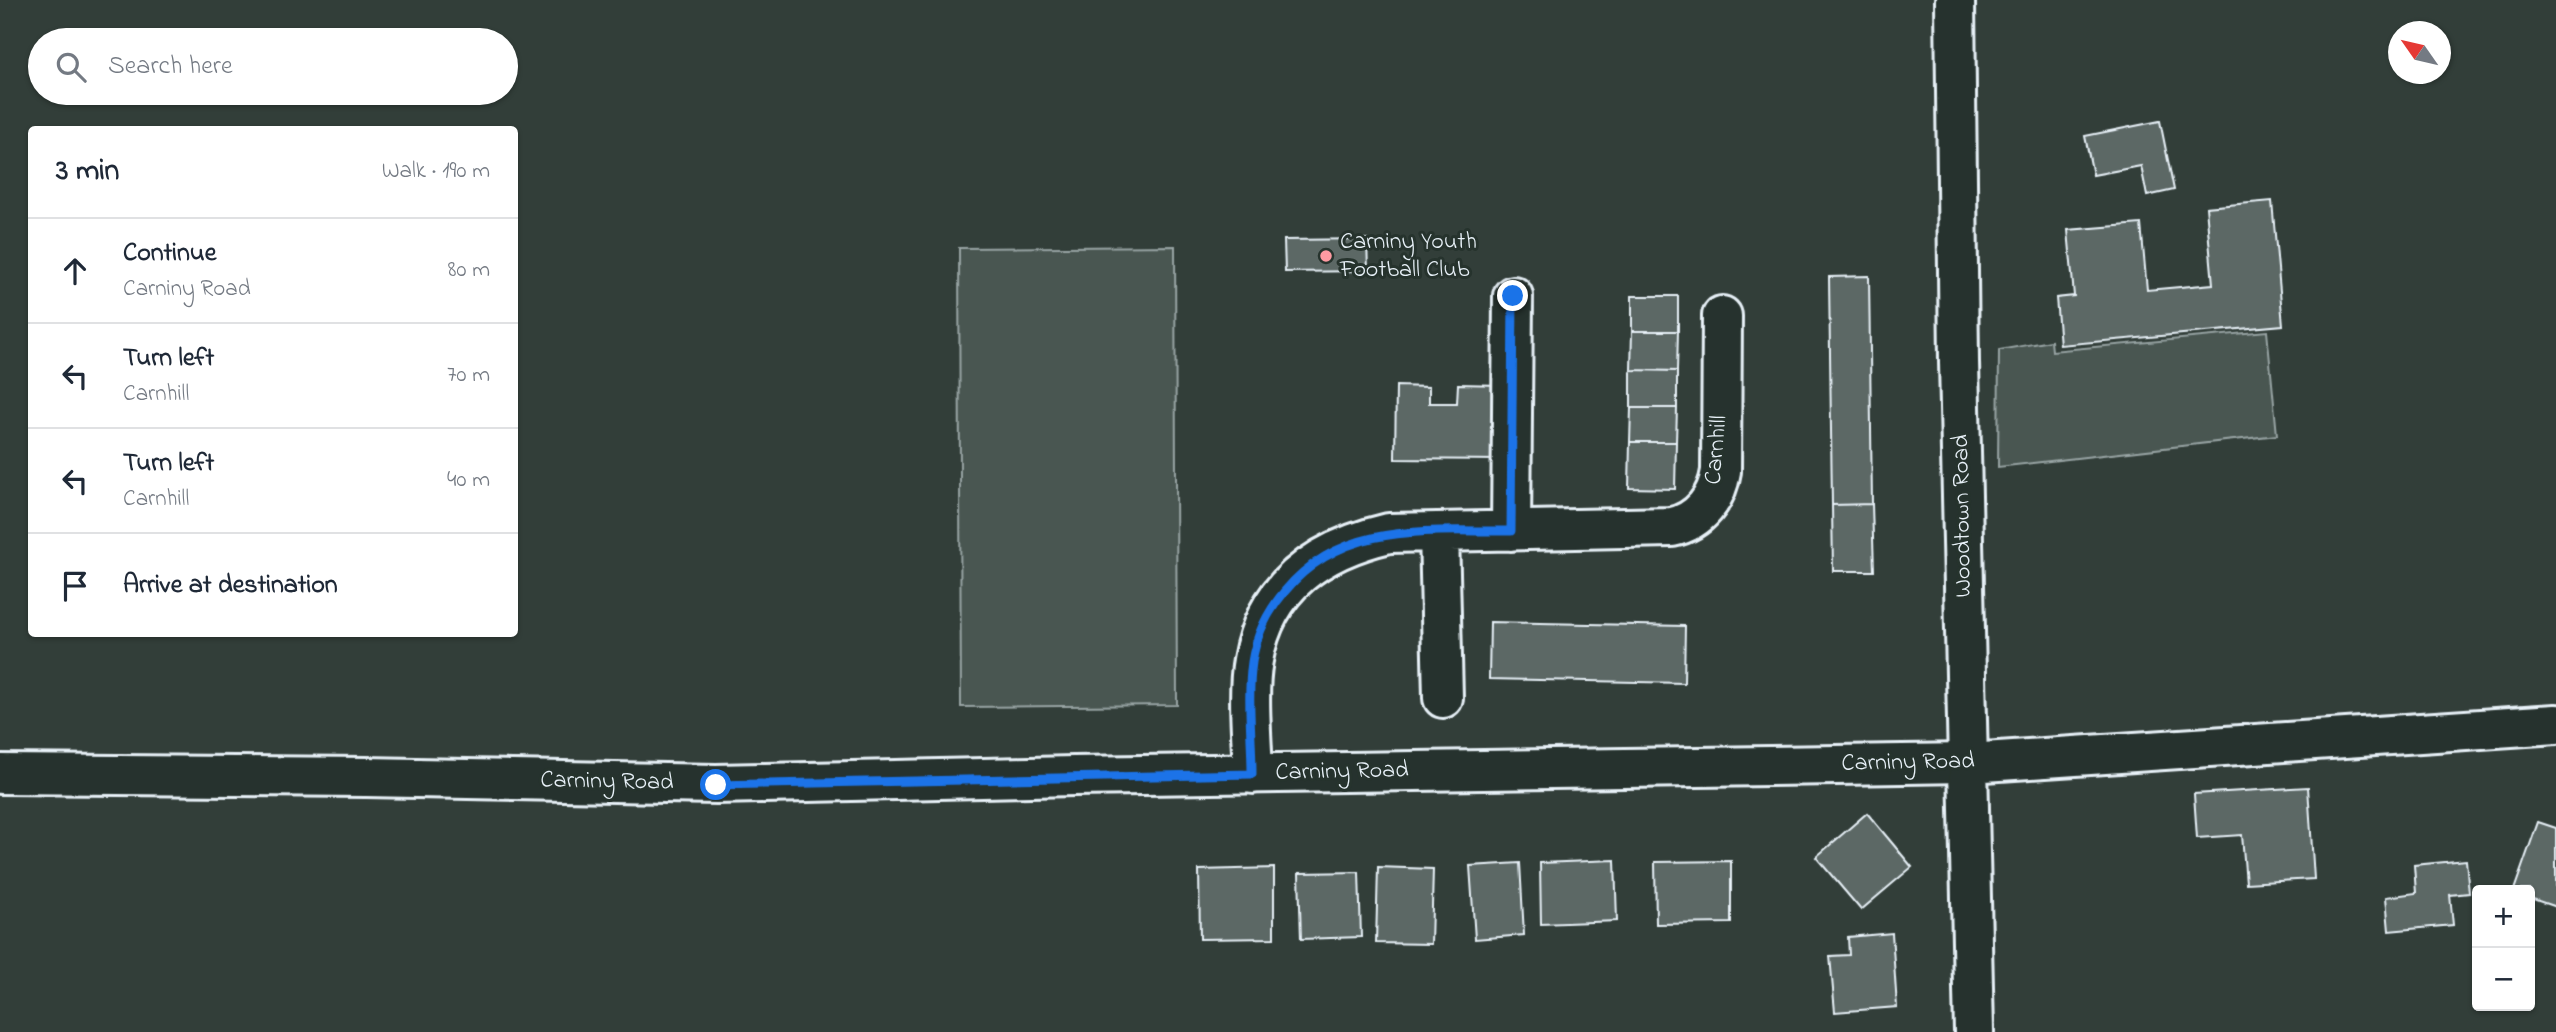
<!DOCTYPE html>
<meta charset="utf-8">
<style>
body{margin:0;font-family:"Indie Flower",sans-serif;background:#f2f2f3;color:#1f2937}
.controls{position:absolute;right:21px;bottom:21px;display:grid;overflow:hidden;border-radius:7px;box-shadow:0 2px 5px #0004}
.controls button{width:63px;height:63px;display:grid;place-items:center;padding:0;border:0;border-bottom:2px solid #e0e1e3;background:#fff;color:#1f2937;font:35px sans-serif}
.compass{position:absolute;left:2388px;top:21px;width:63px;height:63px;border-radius:50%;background:#fff;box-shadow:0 2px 5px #0004;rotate:304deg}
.stop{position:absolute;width:21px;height:21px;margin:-16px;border:5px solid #1a73e8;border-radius:50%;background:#fff}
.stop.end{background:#1a73e8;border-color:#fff;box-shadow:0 2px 7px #0008}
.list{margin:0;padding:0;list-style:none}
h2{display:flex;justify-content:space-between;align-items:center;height:91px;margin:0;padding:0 28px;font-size:30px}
h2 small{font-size:23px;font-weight:400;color:#747a83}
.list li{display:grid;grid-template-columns:46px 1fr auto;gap:21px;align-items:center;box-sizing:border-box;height:105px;padding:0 28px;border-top:2px solid #e0e1e3}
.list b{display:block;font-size:26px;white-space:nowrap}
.list p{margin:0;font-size:23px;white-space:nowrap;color:#747a83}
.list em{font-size:23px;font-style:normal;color:#747a83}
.icon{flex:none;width:38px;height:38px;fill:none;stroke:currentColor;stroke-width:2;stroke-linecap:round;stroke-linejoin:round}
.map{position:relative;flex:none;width:2556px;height:1032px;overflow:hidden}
.search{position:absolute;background:#fff;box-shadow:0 2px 5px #0004;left:28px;top:28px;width:490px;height:77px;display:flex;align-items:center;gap:18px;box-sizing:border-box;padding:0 24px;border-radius:38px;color:#747a83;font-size:26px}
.panel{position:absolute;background:#fff;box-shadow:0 2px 5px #0004;left:28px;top:126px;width:490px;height:511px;border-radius:7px}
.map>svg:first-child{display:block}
.green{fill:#495651;stroke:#98a4a4;stroke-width:2}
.building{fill:#5c6865;stroke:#e8f1f8;stroke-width:2}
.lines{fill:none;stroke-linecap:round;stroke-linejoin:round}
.street-casing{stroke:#e8f1f8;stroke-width:44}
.secondary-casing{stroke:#e8f1f8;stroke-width:44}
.street{stroke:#26332d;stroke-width:38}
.secondary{stroke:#26332d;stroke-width:38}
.route{stroke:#1a73e8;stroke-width:9}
.poi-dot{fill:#ff9aa2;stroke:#26332d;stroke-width:2.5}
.labels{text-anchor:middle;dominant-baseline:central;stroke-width:6;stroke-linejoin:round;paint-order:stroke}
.poi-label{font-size:24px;fill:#e8f1f8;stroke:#26332d;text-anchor:start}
.street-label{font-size:24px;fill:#e8f1f8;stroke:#26332d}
</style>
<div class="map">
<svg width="2556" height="1032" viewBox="0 0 2556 1032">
<rect width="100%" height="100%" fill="#323e39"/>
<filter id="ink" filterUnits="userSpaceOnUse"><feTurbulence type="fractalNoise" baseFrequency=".0143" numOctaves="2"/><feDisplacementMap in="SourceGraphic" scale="14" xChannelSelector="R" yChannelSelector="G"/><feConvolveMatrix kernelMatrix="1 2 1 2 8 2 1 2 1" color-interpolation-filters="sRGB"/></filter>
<g filter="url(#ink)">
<path class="green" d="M1175,246L1177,705L961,707L959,248Z
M2267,331L2277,435L1998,467L1999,350L2051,341L2052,351Z"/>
<path class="building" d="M2160,121L2174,190L2147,196L2141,166L2093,175L2085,136Z
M2272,201L2283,325L2060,345L2056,298L2074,296L2068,230L2141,224L2147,290L2213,284L2206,207Z
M1367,239L1368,271L1285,272L1284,240Z
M1869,276L1872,504L1832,505L1829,277Z
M1632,296H1678V331H1632Z
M1632,331H1678L1677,371L1631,370Z
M1631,370L1677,371V408H1631Z
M1458,384L1502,385L1501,460L1395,459L1396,386L1429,387V403H1457Z
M1631,408H1677L1676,442H1630Z
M1630,442H1676L1675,489L1629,488Z
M1872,504L1874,571H1833L1832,505Z
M1490,622L1685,626L1684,683L1489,679Z
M2308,787L2314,879L2246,883L2242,835L2197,838L2194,794Z
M1867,813L1912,867L1861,910L1816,857Z
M2538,822L2556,828V907L2530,898V890H2514Z
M1615,860L1617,921L1541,924L1540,863Z
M2466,860L2469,893L2450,895L2453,925L2389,931L2386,897L2416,893L2414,865Z
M1731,861V923L1656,924L1655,862Z
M1520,863L1524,935L1475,939L1470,866Z
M1378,867L1433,869L1431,944L1376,943Z
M1274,868V938L1200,939L1199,870Z
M1359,872L1361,937L1301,939L1299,873Z
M1892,933L1897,1007L1835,1012L1830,956L1849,955L1848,937Z"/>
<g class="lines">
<defs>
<path id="street" d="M1511,531L1513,296
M1439,532L1443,698
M0,774L366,777L716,784L1074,776L1969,763
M1253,774C1252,740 1247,692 1253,660C1266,585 1320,549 1389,533L1672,527C1700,521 1717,498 1721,471L1722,316"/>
<path id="secondary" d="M1955,0L1959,362L1974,1032
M1969,763L2556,724"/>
</defs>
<use href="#street" class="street-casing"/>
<use href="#secondary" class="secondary-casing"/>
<use href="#street" class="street"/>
<use href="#secondary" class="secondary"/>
</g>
</g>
<g class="lines" filter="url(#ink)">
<path class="route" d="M716,785L1252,774C1252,738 1247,697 1252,662C1256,636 1268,611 1285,591C1344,520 1429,532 1511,531L1513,296"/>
</g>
<circle class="poi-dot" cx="1326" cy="256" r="7"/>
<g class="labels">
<g class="poi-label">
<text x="1340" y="242">Carniny Youth<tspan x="1340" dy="28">Football Club</tspan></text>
</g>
<g class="street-label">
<text transform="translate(1717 450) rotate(-85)">Carnhill</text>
<text transform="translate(1963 516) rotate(-91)">Woodtown Road</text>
<text transform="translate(1908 763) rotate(-1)">Carniny Road</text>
<text transform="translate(1342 772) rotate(-1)">Carniny Road</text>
<text transform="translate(607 782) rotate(1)">Carniny Road</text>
</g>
</g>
</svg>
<div class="controls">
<button>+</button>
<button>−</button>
</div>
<svg class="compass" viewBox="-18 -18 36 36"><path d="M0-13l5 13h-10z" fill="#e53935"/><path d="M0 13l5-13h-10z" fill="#747a83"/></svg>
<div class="stop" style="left:716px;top:785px"></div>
<div class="stop end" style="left:1513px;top:296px"></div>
<div class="search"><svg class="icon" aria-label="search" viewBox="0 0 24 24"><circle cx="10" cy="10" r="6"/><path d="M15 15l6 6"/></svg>Search here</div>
<section class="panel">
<h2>3 min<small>Walk · 190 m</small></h2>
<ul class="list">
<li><svg class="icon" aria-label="ahead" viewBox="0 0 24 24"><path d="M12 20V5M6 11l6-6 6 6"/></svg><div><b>Continue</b><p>Carniny Road</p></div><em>80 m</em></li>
<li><svg class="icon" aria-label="left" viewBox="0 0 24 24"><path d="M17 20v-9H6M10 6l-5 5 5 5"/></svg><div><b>Turn left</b><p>Carnhill</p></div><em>70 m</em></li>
<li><svg class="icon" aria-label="left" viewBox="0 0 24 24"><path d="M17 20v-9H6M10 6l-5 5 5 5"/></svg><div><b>Turn left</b><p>Carnhill</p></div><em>40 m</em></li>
<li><svg class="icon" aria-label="arrive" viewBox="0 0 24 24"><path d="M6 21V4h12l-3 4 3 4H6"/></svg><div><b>Arrive at destination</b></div></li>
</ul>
</section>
</div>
